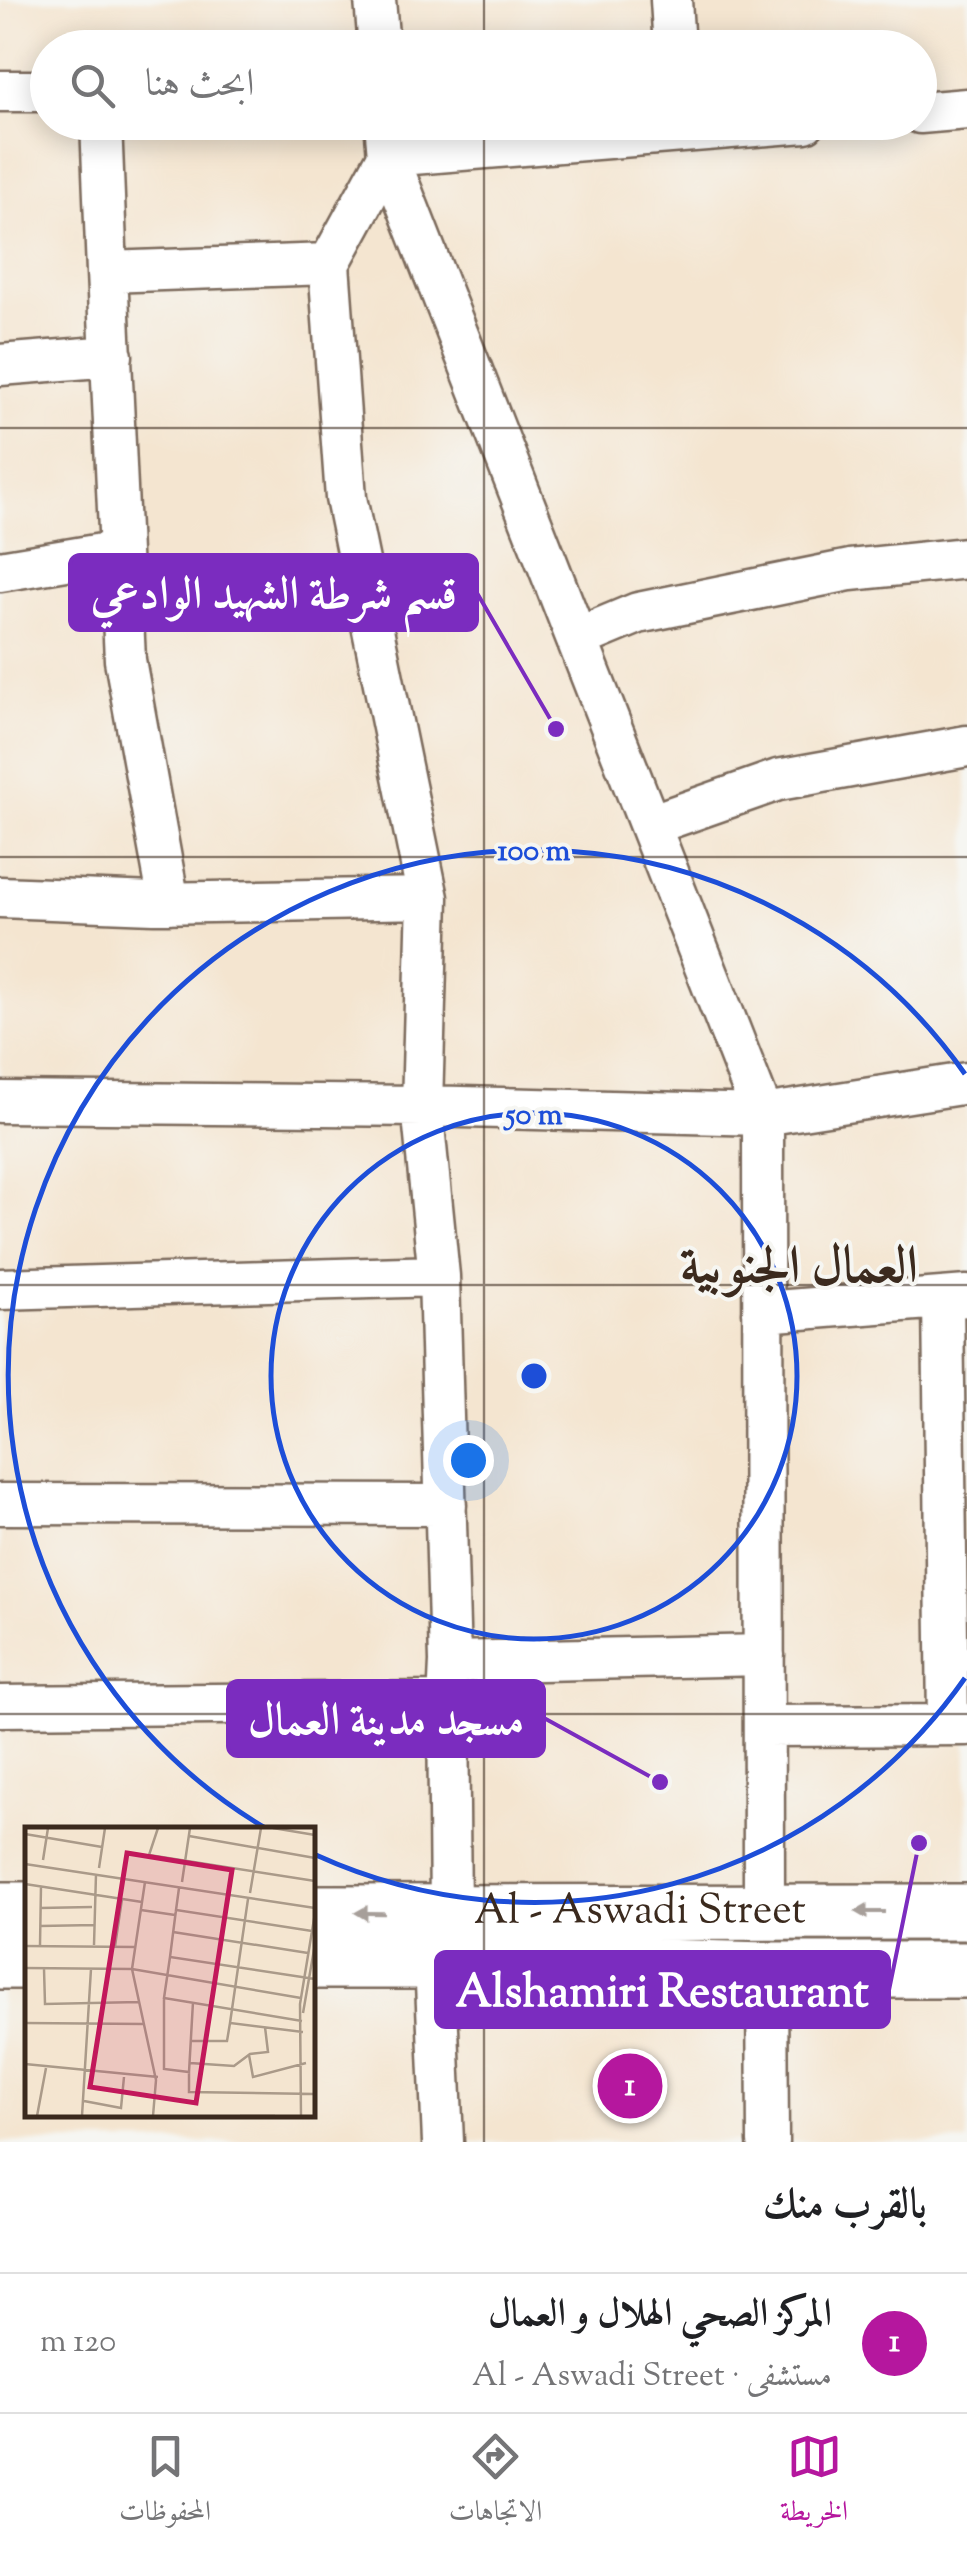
<!DOCTYPE html>
<html lang="ar">
<meta charset="utf-8">
<style>
body{margin:0;font-family:"Sorts Mill Goudy",Amiri,serif;background:#f2f2f2;color:#202124;direction:rtl}
.you{position:absolute;left:468px;top:1460px;width:35px;height:35px;margin:-25px;border:8px solid #fff;border-radius:50%;background:#1a73e8;box-shadow:0 0 0 15px #1a73e833}
.badge{display:grid;place-items:center;width:65px;height:65px;border-radius:50%;background:#b5179e;color:#fff;font-size:32px;font-weight:700}
.pin{position:absolute;translate:-50% -50%;border:5px solid #fff;box-shadow:0 2px 10px #0006}
.list{margin:0;padding:0;list-style:none}
h2{display:flex;justify-content:space-between;align-items:center;height:130px;margin:0;padding:0 40px;font-size:42px}
h2 small{font-size:32px;font-weight:400;color:#757577}
.list li{display:grid;grid-template-columns:65px 1fr auto;gap:30px;align-items:center;box-sizing:border-box;height:140px;padding:0 40px;border-top:2px solid #e0e0e0}
.list b{display:block;font-size:38px;white-space:nowrap}
.list p{margin:0;font-size:32px;white-space:nowrap;color:#757577}
.list em{font-size:32px;font-style:normal;color:#757577}
.icon{flex:none;width:55px;height:55px;fill:none;stroke:currentColor;stroke-width:2;stroke-linecap:round;stroke-linejoin:round}
.map{position:relative;flex:none;width:967px;height:2142px;overflow:hidden;direction:ltr}
.search{position:absolute;background:#fff;box-shadow:0 5px 25px #0003;left:30px;right:30px;top:30px;height:110px;display:flex;align-items:center;gap:25px;box-sizing:border-box;padding:0 35px;border-radius:55px;color:#757577;font-size:38px}
.sheet{height:270px;background:#fff}
nav{display:flex;justify-content:space-around;align-items:center;box-sizing:border-box;height:140px;border-top:2px solid #e0e0e0;background:#fff;font-size:28px;color:#757577}
nav a{display:grid;justify-items:center;gap:5px}
nav .on{color:#b5179e}
.map>svg:first-child{display:block}
.lines{fill:none;stroke-linecap:round;stroke-linejoin:round}
.minor-casing{stroke:#7c6b5c;stroke-width:45}
.trunk-casing{stroke:#7c6b5c;stroke-width:60}
.minor{stroke:#fff;stroke-width:40}
.trunk{stroke:#fff;stroke-width:55}
.oneway{fill:#a79f9a}
.grid{fill:none;stroke:#3b2a1e;stroke-width:2.5;stroke-opacity:0.55}
.ring{fill:none;stroke:#1d4ed8;stroke-width:5}
.labels{text-anchor:middle;dominant-baseline:central;stroke-width:8;stroke-linejoin:round;paint-order:stroke}
.street-label{font-size:42px;fill:#3b2a1e;stroke:#f6f6f2}
.district-label{font-size:52px;font-weight:bold;fill:#3b2a1e;stroke:#f6f6f2}
.inset-road{fill:none;stroke:#aa9a89;stroke-width:2.5}
.view{fill:#c2185b;fill-opacity:0.15;stroke:#c2185b;stroke-width:5}
.inset-edge{fill:none;stroke:#3b2a1e;stroke-width:5}
.centre{fill:#1d4ed8;stroke:#f6f6f2;stroke-width:5}
.ring-label{font-size:30px;text-anchor:middle;font-weight:bold;fill:#1d4ed8;stroke:#f6f6f2;stroke-width:8;stroke-linejoin:round;paint-order:stroke}
.leader{fill:none;stroke:#7b2cbf;stroke-width:4}
.callout-dot{fill:#7b2cbf;stroke:#f6f6f2;stroke-width:4}
.callout{fill:#7b2cbf;stroke:#7b2cbf;stroke-width:4}
.callout-label{font-size:45px;text-anchor:middle;font-weight:bold;fill:#fff}
</style>
<div class="map">
<svg width="967" height="2142" viewBox="0 0 967 2142">
<rect width="100%" height="100%" fill="#f6f6f2"/>
<filter id="ink" filterUnits="userSpaceOnUse"><feTurbulence type="fractalNoise" baseFrequency=".01" numOctaves="2"/><feDisplacementMap in="SourceGraphic" scale="20" xChannelSelector="R" yChannelSelector="G"/><feConvolveMatrix kernelMatrix="1 2 1 2 8 2 1 2 1" color-interpolation-filters="sRGB"/></filter>
<filter id="wash" filterUnits="userSpaceOnUse"><feTurbulence type="fractalNoise" baseFrequency=".0048" numOctaves="4" result="noise"/><feDisplacementMap in="SourceGraphic" scale="40" xChannelSelector="R" yChannelSelector="G"/><feGaussianBlur stdDeviation="2.25" result="paint"/><feColorMatrix in="noise" values="0 0 0 0 0 0 0 0 0 0 0 0 0 0 0 0 0 1.4 0 .05"/><feComposite in="paint" operator="in"/></filter>
<g filter="url(#wash)">
<rect width="100%" height="100%" fill="#f4e5d0"/>
</g>
<g filter="url(#ink)">
<g class="lines">
<defs>
<path id="minor" d="M375,0L379,48
M671,0L674,48
M0,91H48
M920,113L967,109
M101,122L107,272
M385,122L388,156L763,1115L764,1912
M329,264L388,156L805,122
M0,365L112,356
M0,571L120,551
M578,638L638,613L850,570L967,558
M650,825L778,780L967,746
M0,897L154,903L428,898L422,1106L439,1276
M169,903L125,660L107,272L329,264L346,498L428,898
M0,1102L422,1106L763,1115L967,1083
M0,1289L439,1276L450,1662L448,1702
M943,1299L948,1725
M763,1312L967,1296
M0,1504L446,1505
M450,1662L764,1655
M0,1706L448,1702L450,1913
M764,1726L967,1725
M435,1961L443,2142
M767,1970L768,2142"/>
<g id="trunk">
<path d="M0,1910H28"/>
<path id="s1" d="M312,1913L967,1912"/>
<path d="M0,1961H28"/>
<path d="M312,1961H435L767,1970H967"/>
</g>
</defs>
<use href="#minor" class="minor-casing"/>
<use href="#trunk" class="trunk-casing"/>
<use href="#minor" class="minor"/>
<use href="#trunk" class="trunk"/>
</g>
<defs><path id="oneway-solid" d="M-6-.8H1V-3.2L6.5 0L1 3.2V.8H-6Z" transform="scale(2.5)"/></defs>
<g class="oneway">
<use href="#oneway-solid" transform="translate(870 1912) rotate(180)"/>
<use href="#oneway-solid" transform="translate(370 1913) rotate(-179)"/>
</g>
</g>
<path class="grid" d="M484,0V48M484,122V2142M0,428H967M0,857H967M0,1285H967M0,1714H967"/>
<g class="ring">
<circle cx="534" cy="1376" r="263"/>
<path d="M965 1678A526 526 0 0 1 316 1855M267 1829A526 526 0 1 1 965 1074"/>
</g>
<g class="labels">
<g class="street-label">
<text stroke="none"><textPath href="#s1" startOffset="328">Al - Aswadi Street</textPath></text>
</g>
<g class="district-label">
<text x="799" y="1269">العمال الجنوبية</text>
</g>
</g>
<g transform="translate(25 1827)">
<rect width="290" height="290" fill="#f4e5d0"/>
<path class="inset-road" d="M133,1L124,28L290,54M248,1L290,8M0,7L77,20M164,9L290,31M18,33L23,1M0,37L290,81M74,41L80,1M120,55L107,142L131,253L128,289M157,55L165,1M0,57L117,75M154,61L151,83L287,104M225,66L236,1M223,72L205,196L278,205M15,81L67,80M116,83L150,88M151,83L145,130L290,152M15,99L70,98M148,105L283,126M15,118L16,59M69,118L71,47M0,119L110,120M90,119L97,72M145,130L139,171L277,194M0,141L107,142L276,171M19,142L20,177L114,175M139,171V242L164,245L168,175M278,186L290,117M0,196L119,197M167,214H202L205,196M224,228L228,250L281,236M165,236L209,239L225,227L243,225L240,200M0,237L133,250M164,245V265L290,267M59,274L96,281L99,250M12,289L21,241M57,289L66,142M215,289H250M276,289L275,177L290,86"/>
<path class="view" d="M102,26L207,43L171,276L65,260Z"/>
<rect width="290" height="290" class="inset-edge"/>
</g>
<circle cx="534" cy="1376" r="15" class="centre"/>
<g class="ring-label">
<text x="534" y="860">100 m</text>
<text x="534" y="1124">50 m</text>
</g>
<path class="leader" d="M556 729L477 593M660 1782L544 1718M919 1843L889 1990"/>
<g class="callout-dot">
<circle cx="556" cy="729" r="10"/>
<circle cx="660" cy="1782" r="10"/>
<circle cx="919" cy="1843" r="10"/>
</g>
<g class="callout">
<rect x="70" y="555" width="407" height="75" rx="10"/>
<rect x="228" y="1681" width="316" height="75" rx="10"/>
<rect x="436" y="1952" width="453" height="75" rx="10"/>
</g>
<g class="callout-label">
<text x="274" y="608">قسم شرطة الشهيد الوادعي</text>
<text x="386" y="1734">مسجد مدينة العمال</text>
<text x="662" y="2006">Alshamiri Restaurant</text>
</g>
</svg>
<div class="you"></div>
<div class="pin badge" style="left:630px;top:2086px">1</div>
<div class="search"><svg class="icon" aria-label="search" viewBox="0 0 24 24"><circle cx="10" cy="10" r="6"/><path d="M15 15l6 6"/></svg>ابحث هنا</div>
</div>
<section class="sheet">
<h2>بالقرب منك<small></small></h2>
<ul class="list">
<li><span class="badge">1</span><div><b>المركز الصحي الهلال و العمال</b><p>مستشفى · Al - Aswadi Street</p></div><em>120 m</em></li>
</ul>
</section>
<nav>
<a class="on"><svg class="icon" aria-label="map" viewBox="0 0 24 24"><path d="M3 6l6-2 6 2 6-2v14l-6 2-6-2-6 2zM9 4v14M15 6v14"/></svg>الخريطة</a>
<a><svg class="icon" aria-label="directions" viewBox="0 0 24 24"><path d="M12 3l9 9-9 9-9-9zM9 14v-3h6M13 9l2 2-2 2"/></svg>الاتجاهات</a>
<a><svg class="icon" aria-label="saved" viewBox="0 0 24 24"><path d="M7 4h10v16l-5-4-5 4z"/></svg>المحفوظات</a>
</nav>
